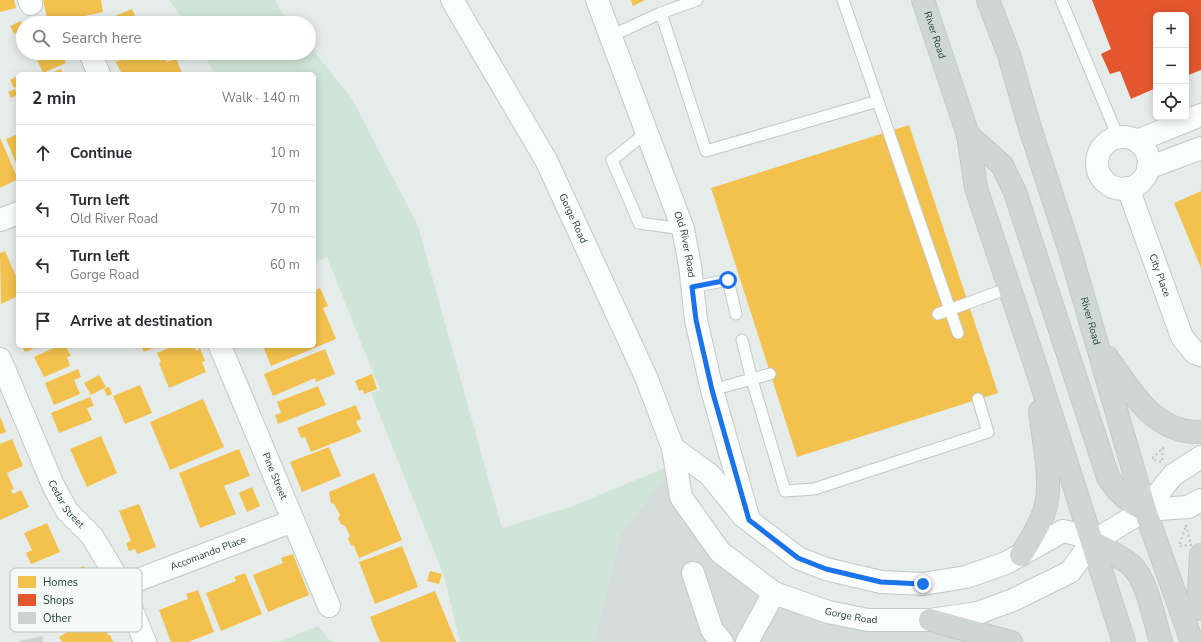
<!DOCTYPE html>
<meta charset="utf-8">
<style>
body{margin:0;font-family:"Nunito Sans",sans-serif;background:#f2f2f3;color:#2b2b33}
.controls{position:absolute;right:12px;top:12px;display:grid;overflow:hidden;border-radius:6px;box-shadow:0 2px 10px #0003}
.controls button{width:36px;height:36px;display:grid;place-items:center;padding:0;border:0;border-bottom:1px solid #e1e1e2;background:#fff;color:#2b2b33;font:20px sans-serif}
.stop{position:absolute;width:12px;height:12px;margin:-9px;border:3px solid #1a73e8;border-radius:50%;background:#fff}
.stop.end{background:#1a73e8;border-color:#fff;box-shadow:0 1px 4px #0008}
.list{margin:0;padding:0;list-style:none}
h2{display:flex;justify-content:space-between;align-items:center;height:52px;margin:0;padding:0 16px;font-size:17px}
h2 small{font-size:13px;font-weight:400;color:#7c7c81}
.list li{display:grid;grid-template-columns:26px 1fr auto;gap:12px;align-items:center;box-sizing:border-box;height:56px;padding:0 16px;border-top:1px solid #e1e1e2}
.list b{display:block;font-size:15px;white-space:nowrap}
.list p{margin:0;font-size:13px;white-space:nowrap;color:#7c7c81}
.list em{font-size:13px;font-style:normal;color:#7c7c81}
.icon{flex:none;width:22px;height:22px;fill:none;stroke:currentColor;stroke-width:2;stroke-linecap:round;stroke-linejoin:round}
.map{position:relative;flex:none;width:1201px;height:642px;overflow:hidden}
.search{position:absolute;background:#fff;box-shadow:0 2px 10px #0003;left:16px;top:16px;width:300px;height:44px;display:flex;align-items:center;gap:10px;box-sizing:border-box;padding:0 14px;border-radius:22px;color:#7c7c81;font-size:15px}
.panel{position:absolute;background:#fff;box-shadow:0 2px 10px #0003;left:16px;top:72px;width:300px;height:276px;border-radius:6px}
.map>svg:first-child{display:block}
.built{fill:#d4ddd9}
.green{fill:#cfe5d7}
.homes{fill:#f2c14e}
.shops{fill:#e4572e}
.building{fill:#cdd3d1}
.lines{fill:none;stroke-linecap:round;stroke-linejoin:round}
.service-casing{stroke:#c3c9c6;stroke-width:13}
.minor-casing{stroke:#c3c9c6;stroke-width:24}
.secondary-casing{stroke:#c2c9c7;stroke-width:24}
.primary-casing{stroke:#c2cac8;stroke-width:24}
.path{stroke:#c2cbc9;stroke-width:2.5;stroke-dasharray:2 3;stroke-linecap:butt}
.service{stroke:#fbfcfc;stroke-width:11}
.minor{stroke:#fbfcfc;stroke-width:22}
.secondary{stroke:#fbfcfc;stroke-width:22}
.primary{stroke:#cfd7d5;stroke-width:22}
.route{stroke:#1a73e8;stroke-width:5}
.labels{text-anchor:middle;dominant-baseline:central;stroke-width:4;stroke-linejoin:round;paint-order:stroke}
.street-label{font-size:10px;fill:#23403a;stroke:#f5faf8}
.key{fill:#f5faf8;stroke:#b6c2bf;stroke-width:1}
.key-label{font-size:11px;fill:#23403a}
</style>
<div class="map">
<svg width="1201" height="642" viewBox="0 0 1201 642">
<rect width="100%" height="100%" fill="#e6ece9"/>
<path class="built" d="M675,464L681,497L774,593L1011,642H594L620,534Z"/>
<path class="green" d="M169,0H276L278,7L291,23H185Z
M309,45L352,99L418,226L502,528L570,507L675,464L620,534L594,642H460L444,576L371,393L380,390L327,257L314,262V74H215L203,53H309Z
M318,626L331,642H279Z"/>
<path class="homes" d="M0,0H14L16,8L0,12Z
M43,0H101L103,12L80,17L76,20L65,23L61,21L48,23Z
M631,0H645L633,6Z
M132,9L138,23H98Z
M21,21L23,31L14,34L10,26Z
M34,53H61L66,63L43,73Z
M111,53H132L114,61Z
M137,53H169L164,55L167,62L176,58L182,73L116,74L121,72L116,62Z
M61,69L63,74H49Z
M18,76V86L14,88L10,80Z
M15,89L17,95L11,98L8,92Z
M909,125L998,393L797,457L711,188Z
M18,134V168L6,139Z
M0,138L18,179L0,188Z
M1201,191V268L1174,203Z
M5,251L18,281V296L1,304L0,253Z
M320,288L328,306L323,308L336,339L271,366L263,346H314V291Z
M22,346H39L25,352Z
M58,346H66L71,356L67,357L70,366L44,377L34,357Z
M141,346H159L144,352Z
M173,346H194L196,351L200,348L205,361L202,362L206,372L169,388L159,363L161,362L157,353Z
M325,349L335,374L316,382L315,378L273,396L264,374Z
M78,369L81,377L74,380L80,394L54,405L45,383Z
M372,374L377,389L364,394L363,390L359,391L355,381Z
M99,375L106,387L91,395L84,383Z
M140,385L152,413L125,424L113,396Z
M318,386L326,405L278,424L275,415L281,413L277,402Z
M109,387L112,394L107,396L104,389Z
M90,397L94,406L87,408L92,420L59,433L51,413Z
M203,399L224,447L170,470L150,422Z
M356,405L361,419L356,421L361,432L311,452L305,437L301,438L297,428Z
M0,416L6,432L0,434Z
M101,436L117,473L87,487L70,449Z
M12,439L23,466L7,473L14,489L11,490L13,494L21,490L29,507L0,520V444Z
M329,447L341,476L302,492L290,462Z
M239,449L250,476L224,486L236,514L200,528L179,473Z
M374,473L402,540L359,558L354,546L351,545L348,539L350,536L345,526L341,524L338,519L340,515L334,504L331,503L329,492Z
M252,487L260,506L247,512L239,493Z
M139,504L156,547L137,554L135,549L129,551L126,543L131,541L119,511Z
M47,523L60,552L31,564L26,553L32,550L24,533Z
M402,546L418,587L375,604L359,562Z
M293,554L309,595L268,612L253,575L283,563L281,558Z
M84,566L98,600L61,616L47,581Z
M430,571L442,574L439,584L427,581Z
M245,573L262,614L221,631L206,593L236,581L234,577Z
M198,590L214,632L188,642H171L159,610L188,599L186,594Z
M435,591L456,642H380L370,617Z
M94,616L96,620L101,618L108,635H110L113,642H62L59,637Z"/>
<path class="shops" d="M1092,0H1201V70L1186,76V15H1156V88L1131,99L1120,71L1110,74L1101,54L1111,49Z"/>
<path class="building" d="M42,636L43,642H19V641Z"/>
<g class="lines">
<defs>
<path id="service" d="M843,0L958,333
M1061,0L1118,137
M661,13L706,151L878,101
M611,36L661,13L697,0
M647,132L612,160L639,223L683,229
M693,287L728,280L736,314
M938,314L1009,288
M742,340L752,380L785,491L814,489L988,432L978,399
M712,390L770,374"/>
<g id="minor">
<path d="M29,0L31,4"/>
<path id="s1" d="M597,0L683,229L690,265L696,320L712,390L749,520"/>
<path d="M90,53L99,74"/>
<circle cx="1123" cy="163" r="26"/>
<path d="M1137,141L1201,115"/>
<path d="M1148,168L1201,148"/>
<path id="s2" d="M1128,188L1182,337L1195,353L1201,355"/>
<path d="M0,220L18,213"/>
<path id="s3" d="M220,346L329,606"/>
<path id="s4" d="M0,359L53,485L67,511L92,536L122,586L145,642"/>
<path d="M1145,510L1173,475L1201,457"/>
<path d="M1145,510L1188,507L1201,500"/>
<path d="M693,573L712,630L722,642"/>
<path id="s5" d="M122,586L293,521"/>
<path d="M747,642L774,593"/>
</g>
<g id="secondary">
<path id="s6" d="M452,0L546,160L646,377L673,448L681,497L720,552L774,593L828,612L868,620H930L978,613L1013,600L1070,572L1092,542L1145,510"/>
<path d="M673,448L710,475L743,516L798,558L826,569L881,582L923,584L966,577L1006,563L1063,531L1076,534L1092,542"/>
</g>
<g id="primary">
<path id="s7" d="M923,0L968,135L976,188L1035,364L1124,642"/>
<path id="s8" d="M988,0L1009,55L1030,128L1070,251L1145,510L1192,642"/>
<path d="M968,135L1002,165L1015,192L1108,477C1119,494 1127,501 1145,510"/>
<path d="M1107,357C1130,390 1154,434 1201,432"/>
<path d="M1092,542C1106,549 1121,556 1132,566C1148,582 1154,620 1161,642"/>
<path d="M1021,555C1030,541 1040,525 1045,509C1053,482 1043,440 1040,411"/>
<path d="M1201,555L1199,591L1201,609"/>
<path d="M930,620L1011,642"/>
</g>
</defs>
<use href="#service" class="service-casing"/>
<use href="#minor" class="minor-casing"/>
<use href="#secondary" class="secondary-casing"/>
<use href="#primary" class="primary-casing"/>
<path class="path" d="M1163,448L1162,462L1152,459Z
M1186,525L1191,545L1179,546Z"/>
<use href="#service" class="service"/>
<use href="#minor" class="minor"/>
<use href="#secondary" class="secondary"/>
<use href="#primary" class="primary"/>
</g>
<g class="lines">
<path class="route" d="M728,280L692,287L696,320L712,390L749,520L798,558L826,569L881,582L923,584"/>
</g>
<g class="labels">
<g class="street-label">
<text stroke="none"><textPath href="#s7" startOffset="37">River Road</textPath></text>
<text stroke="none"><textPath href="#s6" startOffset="250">Gorge Road</textPath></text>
<text stroke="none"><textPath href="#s1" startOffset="260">Old River Road</textPath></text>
<text stroke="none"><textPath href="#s2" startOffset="93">City Place</textPath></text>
<text stroke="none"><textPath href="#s8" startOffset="337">River Road</textPath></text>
<text stroke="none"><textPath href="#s3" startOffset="141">Pine Street</textPath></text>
<text stroke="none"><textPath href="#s4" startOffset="160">Cedar Street</textPath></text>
<text stroke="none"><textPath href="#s5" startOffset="92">Accomando Place</textPath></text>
<text stroke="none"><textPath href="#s6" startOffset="766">Gorge Road</textPath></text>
</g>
</g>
<rect x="10" y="568" width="132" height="64" rx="6" class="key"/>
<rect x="18" y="576" width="18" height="12" fill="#f2c14e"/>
<rect x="18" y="594" width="18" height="12" fill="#e4572e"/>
<rect x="18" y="612" width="18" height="12" fill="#cdd3d1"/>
<g class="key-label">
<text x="43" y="586">Homes</text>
<text x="43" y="604">Shops</text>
<text x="43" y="622">Other</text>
</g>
</svg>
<div class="controls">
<button>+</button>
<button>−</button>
<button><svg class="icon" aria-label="locate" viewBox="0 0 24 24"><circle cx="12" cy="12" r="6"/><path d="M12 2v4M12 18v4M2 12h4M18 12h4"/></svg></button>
</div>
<div class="stop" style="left:728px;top:280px"></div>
<div class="stop end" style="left:923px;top:584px"></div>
<div class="search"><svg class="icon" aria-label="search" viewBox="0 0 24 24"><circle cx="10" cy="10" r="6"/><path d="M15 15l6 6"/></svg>Search here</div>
<section class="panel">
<h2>2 min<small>Walk · 140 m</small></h2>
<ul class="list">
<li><svg class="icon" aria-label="ahead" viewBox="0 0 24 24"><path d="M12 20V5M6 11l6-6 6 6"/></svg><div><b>Continue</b></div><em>10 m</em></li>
<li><svg class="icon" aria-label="left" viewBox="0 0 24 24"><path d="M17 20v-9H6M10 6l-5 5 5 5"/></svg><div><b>Turn left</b><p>Old River Road</p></div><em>70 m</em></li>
<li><svg class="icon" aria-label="left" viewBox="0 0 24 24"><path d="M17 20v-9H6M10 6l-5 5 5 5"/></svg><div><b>Turn left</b><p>Gorge Road</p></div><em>60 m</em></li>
<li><svg class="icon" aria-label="arrive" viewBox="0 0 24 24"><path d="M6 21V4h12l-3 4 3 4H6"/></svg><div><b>Arrive at destination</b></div></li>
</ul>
</section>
</div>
